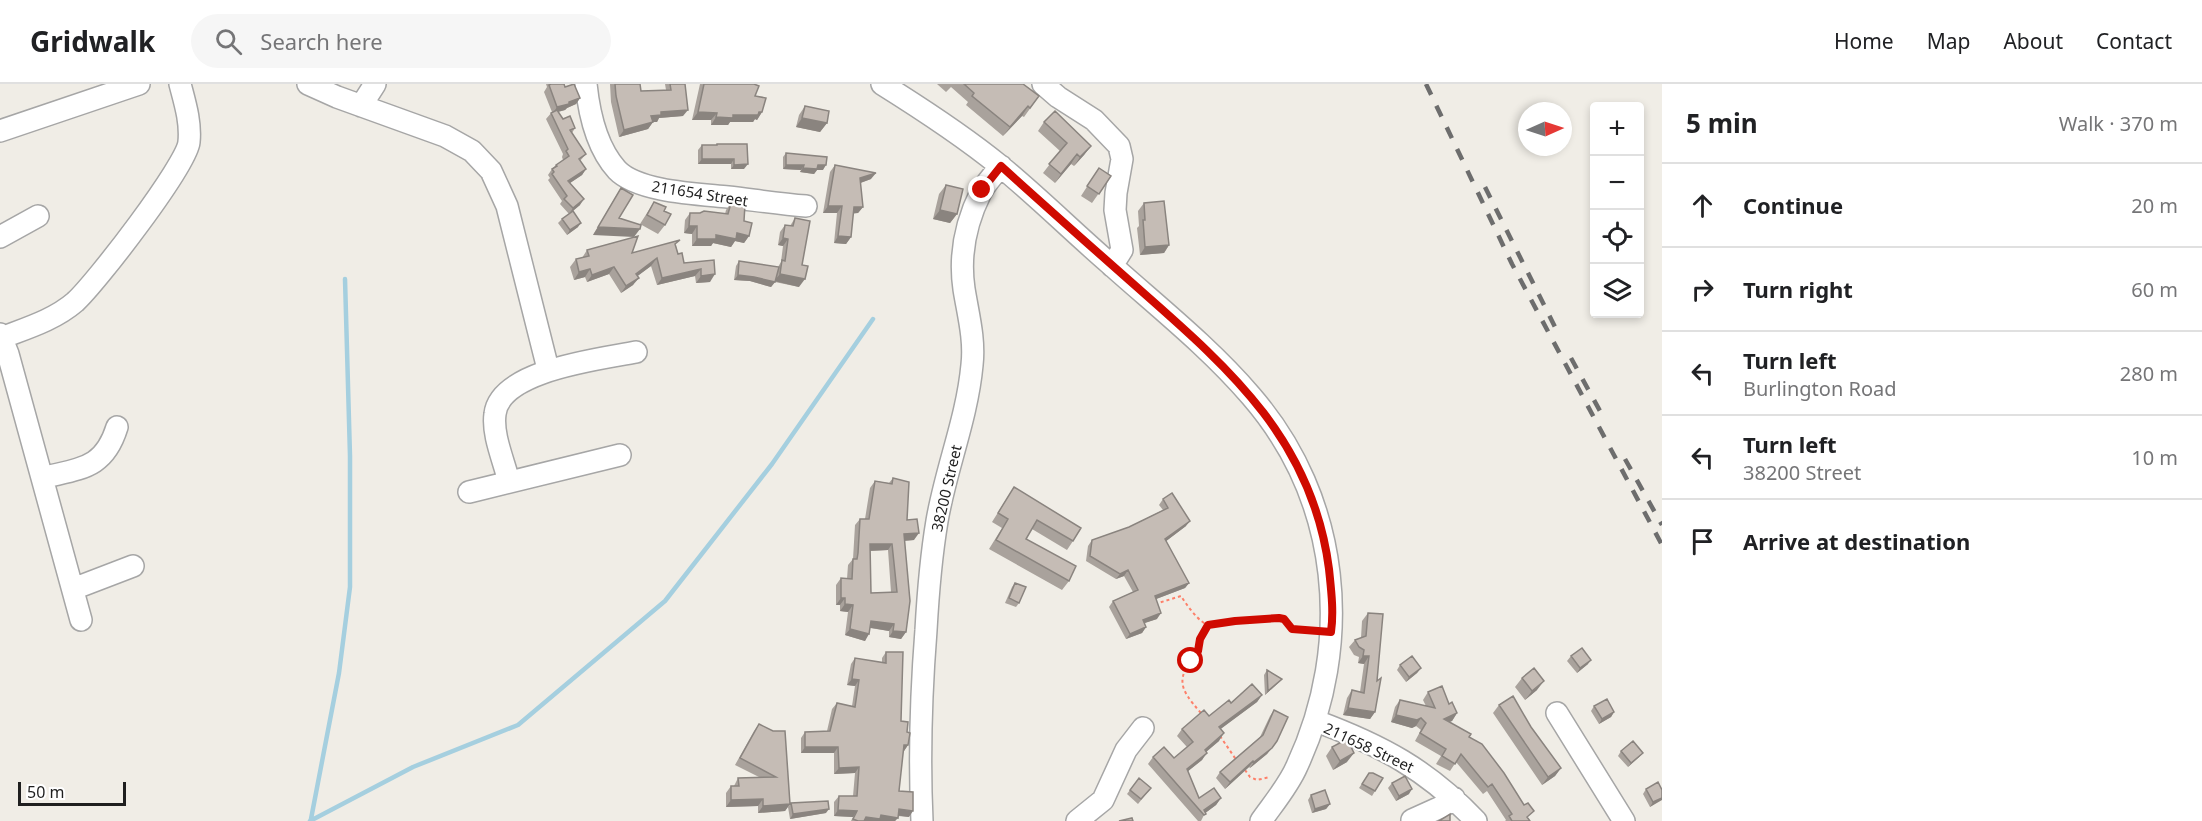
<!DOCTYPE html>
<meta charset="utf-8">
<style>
body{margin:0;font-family:"Noto Sans",sans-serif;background:#f6f6f6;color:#202124}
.controls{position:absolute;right:18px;top:18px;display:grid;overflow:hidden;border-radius:6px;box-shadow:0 3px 9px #0003}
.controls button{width:54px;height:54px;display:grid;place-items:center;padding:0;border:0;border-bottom:2px solid #e0e0e0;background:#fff;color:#202124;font:30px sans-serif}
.compass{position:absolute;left:1518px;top:18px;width:54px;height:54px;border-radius:50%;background:#fff;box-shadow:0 3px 9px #0003;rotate:87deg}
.scale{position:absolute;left:18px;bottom:15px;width:108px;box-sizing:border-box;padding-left:6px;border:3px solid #1f1f1f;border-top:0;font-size:16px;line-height:21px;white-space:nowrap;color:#1f1f1f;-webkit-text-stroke:4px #fff;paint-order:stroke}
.stop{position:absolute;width:18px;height:18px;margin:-14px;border:4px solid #cf0a00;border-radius:50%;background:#fff}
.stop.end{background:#cf0a00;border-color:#fff;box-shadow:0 2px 6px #0008}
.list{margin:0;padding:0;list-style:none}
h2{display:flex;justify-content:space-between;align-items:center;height:78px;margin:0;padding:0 24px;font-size:26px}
h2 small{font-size:20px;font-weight:400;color:#757577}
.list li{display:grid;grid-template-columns:39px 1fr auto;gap:18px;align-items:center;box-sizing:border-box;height:84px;padding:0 24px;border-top:2px solid #e0e0e0}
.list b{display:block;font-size:22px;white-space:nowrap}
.list p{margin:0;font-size:20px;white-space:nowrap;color:#757577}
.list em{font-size:20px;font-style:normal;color:#757577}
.icon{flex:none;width:33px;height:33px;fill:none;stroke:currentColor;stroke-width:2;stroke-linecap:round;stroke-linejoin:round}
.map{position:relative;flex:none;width:1662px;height:737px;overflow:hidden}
header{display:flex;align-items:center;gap:36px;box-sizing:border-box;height:84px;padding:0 30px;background:#fff;border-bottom:2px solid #e0e0e0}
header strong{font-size:28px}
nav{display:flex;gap:33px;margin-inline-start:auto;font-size:21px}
.search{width:420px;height:54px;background:#f6f6f6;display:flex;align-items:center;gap:15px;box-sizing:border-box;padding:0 21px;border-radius:33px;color:#757577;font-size:22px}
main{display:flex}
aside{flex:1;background:#fff}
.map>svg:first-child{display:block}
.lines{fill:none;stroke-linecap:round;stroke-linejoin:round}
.stream{stroke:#a5cfdf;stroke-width:4.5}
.minor-casing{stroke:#a6a6a6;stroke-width:24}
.path{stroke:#fd806a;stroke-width:2;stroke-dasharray:3 3;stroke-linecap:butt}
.minor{stroke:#fff;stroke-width:21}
.rail{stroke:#6d6d6d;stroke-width:4.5;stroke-dasharray:12 12;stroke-linecap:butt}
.wall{fill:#a9a29c;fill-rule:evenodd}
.shaded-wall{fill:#8a847f}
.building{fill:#c5bcb5;stroke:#8a847f;stroke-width:1.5;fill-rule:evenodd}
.route{stroke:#cf0a00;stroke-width:8}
.labels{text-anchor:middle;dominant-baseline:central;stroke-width:4.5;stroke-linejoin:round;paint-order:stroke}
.street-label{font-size:15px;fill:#1f1f1f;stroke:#fff}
</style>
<header>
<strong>Gridwalk</strong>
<div class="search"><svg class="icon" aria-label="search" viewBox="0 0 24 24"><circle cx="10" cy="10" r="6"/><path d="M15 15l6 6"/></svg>Search here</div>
<nav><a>Home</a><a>Map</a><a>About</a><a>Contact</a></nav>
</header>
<main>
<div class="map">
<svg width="1662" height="737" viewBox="0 0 1662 737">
<rect width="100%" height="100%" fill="#f0ede6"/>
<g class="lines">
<path class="stream" d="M311,735L339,589L350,503V372L345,195
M310,737L413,683L518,641L665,517L772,380L873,235"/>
<defs>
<path id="minor" d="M308,0L337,13L445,52L472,67L491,87L507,122L548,285
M586,0C589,29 597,64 617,86C638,108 699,110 728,113C754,116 780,120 806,122
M882,0C922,25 962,51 999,81C1037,112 1072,147 1109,179C1157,222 1209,263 1251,312C1341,416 1354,559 1297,682C1289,701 1273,720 1261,737
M1043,0L1058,13L1094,36L1119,62L1122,75L1116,109L1115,126L1122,166L1112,182
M361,22L375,0
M0,47L139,0
M0,153L38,132
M0,250L8,270L81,536
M1,254C27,244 54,236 75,218C96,199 187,81 189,58C191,38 185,19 180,0
M42,394C81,384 104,385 117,343
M509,398C504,377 492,351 495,330C500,286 601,275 636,268
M469,408L620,371
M73,505L133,482
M1557,629L1624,737
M1316,637C1381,661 1428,686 1476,737
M1412,736L1443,722L1454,714
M922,737C919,673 921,610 926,546C928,510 931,473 937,437C946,384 967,335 972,281C975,255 968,230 964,205C959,171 966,138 981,108C986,99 994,90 1001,82
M1077,737L1103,716L1126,666L1143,644"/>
</defs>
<use href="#minor" class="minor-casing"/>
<path class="path" d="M1155,520L1181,512C1186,520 1200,540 1209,541C1215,542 1222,538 1228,537C1245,535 1262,534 1279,534L1284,535L1292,545L1314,547
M1201,629C1178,603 1176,595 1197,568C1201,563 1202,550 1208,541
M1220,652L1237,677
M1245,686L1250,693L1257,696L1270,693"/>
<use href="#minor" class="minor"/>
<path class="rail" d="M1426,0L1512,180L1662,461
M1485,103L1560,253
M1571,274L1600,327
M1625,375L1662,441"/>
</g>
<path class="wall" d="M546,0H564L565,3L580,14L576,20L567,24L565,26L558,28L563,35L575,44L572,49L586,70L580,77L586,85L582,91L570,99L580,121L573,127L578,143L567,151L558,139L562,135L569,130L560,120L562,117L548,96L550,94L548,91L552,85L556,81L563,76L562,73L563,70L546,35L552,28L544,8L547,3Z
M610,0H640L641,7L666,6L665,0H685L683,32L659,34L657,38H653L648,45L619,53L611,18Z
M700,0H754L755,12L762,28L757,36L755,35L753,38H730L728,41H711V36H692Z
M937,0H1023L1039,12L1024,33L1022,32L1003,52L966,21L968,18L951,3L946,8Z
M805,22L827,39L820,48L796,43L799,31Z
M1044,38L1091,62L1084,71L1074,82L1071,80L1055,99L1043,89L1060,67L1038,47Z
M717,60L744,85H731V80H698V66L702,61H716Z
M786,69L823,86H817L814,90L800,88L801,86L783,85V73Z
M835,81L871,95L860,99L863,123L858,129H853L851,153L846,160L834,159L837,129H823L830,88Z
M1099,84L1111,92L1092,119L1081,112Z
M946,101L957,130L950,139L933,135L939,110Z
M621,104L619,134L593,151L616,112Z
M654,118L664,127L665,141L658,150L640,140Z
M731,119L744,137L749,152L744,159L735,157L731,163L713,159L711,162H692V150L684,149L685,136L690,129L725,130L726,126Z
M1144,119L1169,161L1164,169L1140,171L1137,144L1139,142L1138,127Z
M795,134L799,203L775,198L771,203L750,197L734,196L736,182L739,177L778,183L781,178L783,162L778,161L780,148L785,141L790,142Z
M676,162L678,170L684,179L714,176L710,198L696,199L695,192L657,201L651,182L637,192L633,201L621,209L609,190L587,198L585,193L574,196L570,183L576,175L582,174L587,166L632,169Z
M893,394L914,456L905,457L906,548L901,555L889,553V547L870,544L865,557L845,551L848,528L840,527V521H836V501L841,494L847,495L848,481L853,475L855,441L860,435H865L870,404L875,397L889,399ZM888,466L891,508L871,509L870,467Z
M1014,403L1073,457L1067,466L1032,445L1026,455L1069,497L1062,506L989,465L1002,444L992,438Z
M1163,415L1186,442L1166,457L1189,499L1185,504L1156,515L1157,535L1144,539L1146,543L1142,549L1126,555L1109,523L1113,517L1133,508L1124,492L1116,495L1086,477L1088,462L1092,456L1129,443L1163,426L1159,421Z
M1015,499L1019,519L1016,523L1005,519L1012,503Z
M1368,529L1375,628L1370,635L1343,631L1347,614L1352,606L1360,608L1364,580L1358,579L1359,573L1354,571L1349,563L1355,556L1361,554L1362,537Z
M886,568L901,637L907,648L908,661L904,667H903L899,707L909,733L898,732L895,737H851L853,733L834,732V718L839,712H853L855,689L834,690V669H801V654L805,648L827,647L832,625L837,619L852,622L855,602L847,601L851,580L855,574L882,579V574Z
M1571,572L1588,580L1577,589L1567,577Z
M1400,581L1421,584L1417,589L1406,598L1397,586Z
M1267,586L1282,595L1278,599L1265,611L1264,591Z
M1522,594L1537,606L1525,616L1515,603Z
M1428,608L1449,620L1457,629L1452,637L1449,638L1469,653L1530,737H1505L1506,736L1487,707L1483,710L1456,678L1450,687L1436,680L1441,672L1415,657L1421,646L1416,642L1412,644L1391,638L1395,623L1400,616L1426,622L1423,616Z
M1262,611L1257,618L1220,645L1219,657L1206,668L1202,676L1188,687L1199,714H1221L1216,721L1205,729L1201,737H1198L1148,680L1153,673L1174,674L1187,663L1177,652L1182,645L1209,632L1231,619Z
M1499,621L1531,643L1561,684L1555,692L1542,701L1493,629Z
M1594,622L1614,628L1611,633L1599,640L1591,627Z
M1274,626L1277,657L1267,670L1250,684L1249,683L1225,705L1216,694L1220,688L1260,653L1270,632Z
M759,640L790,720L785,727L758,729V722L726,723V709L731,702H734L738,694L759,693L735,681L754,647Z
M1332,663L1347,678L1333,686L1326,672Z
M1621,667L1643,669L1639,673L1628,683L1618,672Z
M1369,689L1383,694L1372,712L1359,704Z
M1392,699L1409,710L1396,717L1388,704Z
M1151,704L1138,720L1127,710L1130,706Z
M1646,705L1662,714L1650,723L1643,710Z
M1311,711L1330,720L1326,725L1312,729L1308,716Z
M791,719L826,729L790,735L788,723Z"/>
<path class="shaded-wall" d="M580,14L576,20L567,24L565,26L553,29L557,23Z
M1028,22L1022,32L1003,52L1010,43Z
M688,26L683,32L659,34L657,38H647L651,32L661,28Z
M698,28L717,29L711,36H692Z
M759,28H762L757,36L755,35L753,38H730L728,41H711L716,33Z
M802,34L827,39L820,48L796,43Z
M653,38L648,45L619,53L624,46Z
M1091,62L1084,71L1074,82L1080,73Z
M1077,70L1071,80L1055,99L1061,90Z
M702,75H734L731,80H698Z
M748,80L744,85H731L734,81Z
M786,81H804L801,86L783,85Z
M818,81H826L823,86H817L814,90L800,88L803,84Z
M586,85L582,91L564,103L568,97Z
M876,89L871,95L855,101L860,94Z
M584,115L580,121L569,130L573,124Z
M828,122H842L837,129H823Z
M854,123H863L858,129L850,130Z
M940,126L957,130L950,139L933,135Z
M581,139L578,143L567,151L570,146Z
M689,142H697L692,150L684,149Z
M598,143L640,145L634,153L593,151Z
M737,149L749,152L744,159L735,157L731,163L713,159L711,162H692L697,155L716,151Z
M838,152L851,153L846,160L834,159Z
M783,154L788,155L783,162L778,161Z
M1169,161L1164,169L1140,171L1145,163Z
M657,174L651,182L631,197L636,190Z
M614,183L609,190L587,198L592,191Z
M590,185L585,193L574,196L579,188Z
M701,185L695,192L657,201L662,194Z
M715,190L710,198L696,199L701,192Z
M780,190L805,195L799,203L774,197Z
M738,191L754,193L775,198L771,203L750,197L734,196Z
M639,194L633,201L621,209L626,202Z
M1190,437L1186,442L1161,461L1165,455Z
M919,449L914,456L899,457L904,450Z
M870,460H892L888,466L866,467Z
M1128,486L1124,492L1116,495L1120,490Z
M1189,499L1185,504L1151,517L1155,512Z
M841,514H845L840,521H836Z
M845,520L853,521L848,528L840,527Z
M1161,529L1157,535L1139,541L1143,536Z
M871,537L894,540L889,547L866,543Z
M1146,543L1142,549L1126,555L1130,550Z
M850,545L869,550L865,557L845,551Z
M893,547L906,548L901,555L889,553Z
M1363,572H1369L1364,580L1358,579Z
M1591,576L1588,580L1577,589L1580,584Z
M1421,584L1417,589L1406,598L1409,593Z
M852,595L859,596L855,602L847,601Z
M1282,595L1278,599L1265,611L1268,607Z
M1544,597L1537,606L1525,616L1532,607Z
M1262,611L1257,618L1214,650L1219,643Z
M1348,624L1375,628L1370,635L1343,631Z
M1614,628L1611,633L1599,640L1602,635Z
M1457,629L1452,637L1439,642L1444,635Z
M1396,631L1421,634L1416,642L1412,644L1391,638Z
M1224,649L1219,657L1200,673L1205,666Z
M904,661H908L904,667H900Z
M805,663H838L834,669H801Z
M1272,664L1267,670L1250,684L1254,678Z
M1207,669L1202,676L1182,692L1187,685Z
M1354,669L1347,678L1333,686L1340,677Z
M1643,669L1639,673L1628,683L1631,679Z
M1253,677L1249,683L1225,705L1230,698Z
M859,683L855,689L834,690L839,684Z
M1561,684L1555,692L1542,701L1548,693Z
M1412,705L1409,710L1396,717L1399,712Z
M1221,714L1216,721L1204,730V726Z
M1662,714V716L1650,723L1653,718Z
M763,715L758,722L726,723L731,716Z
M790,720L785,727L758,729L763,722Z
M1330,720L1326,725L1312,729L1315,725Z
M829,725L826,729L790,735L793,730Z
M899,725L913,727L909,733L894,731Z
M838,726L857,727L853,733L834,732Z
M881,731L898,734L895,737H863L866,733Z"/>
<path class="building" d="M551,0H564L565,3L574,0L580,14L569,18V20L557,23L549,1Z
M615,0H640L641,7L671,6L670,0H685L688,26L661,28V31L651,32L653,38L624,46L616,12Z
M704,0H754L759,2L755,12L766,14L762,28H759L758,31H733V34L716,33L717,29L698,28Z
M964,0H1023L1039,12L1030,24L1028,22L1010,43L972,12L974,9Z
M805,22L829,27L827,39L802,34Z
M557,26L563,35L570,32L575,44L570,46L586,70L579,75L586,85L568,97L584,115L573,124L564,115L567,112L552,90L554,88L552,85L557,82L556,81L569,72L566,67L568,65L551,29Z
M1055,27L1091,62L1080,73L1077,70L1061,90L1049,80L1067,59L1044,38Z
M717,60H747L748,80L734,81V75H702V61H717Z
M786,69L827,73L826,81H818L817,85L803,84L804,81H786Z
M835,81L876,89L860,94L863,123H854L851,153L838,152L842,122H828Z
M1099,84L1111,92L1099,110L1087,102Z
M946,101L963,105L957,130L940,126Z
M621,104L633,111L619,134L641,141L640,145L598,143Z
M1164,117L1169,161L1145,163L1143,136H1145L1144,119Z
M654,118L666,123L664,127L671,130L665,141L647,131Z
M731,119L745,120L744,137L752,139L749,152L737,149L736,155L716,151V155H697V142H689L690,129H700L704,127L728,130Z
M573,127L581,139L570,146L562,135Z
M795,134L810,137L802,181L808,182L805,195L780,190L782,176L785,177L786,170L788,155L783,154L785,141L793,142Z
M638,152L632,169L680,156L675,160L678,170L682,169L684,179L714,176L715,190L701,192V185L662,194L657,174L636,190L639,194L626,202L614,183L592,191L590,185L579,188L576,175L589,172L587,166Z
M739,177L779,183L775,198L754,193L738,191Z
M893,394L909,398L907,436L917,435L919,449L904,450L910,517L906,548L893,547L894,540L871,537L869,550L850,545L853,521L845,520V514H841V494L852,495L853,475H857L858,469L860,435H869L875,397L892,400ZM870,460H892L897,508L871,509Z
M1014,403L1081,444L1073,457L1037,436L1026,455L1076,482L1069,497L996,456L1008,435L998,429Z
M1172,409L1190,437L1165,455L1189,499L1155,512L1161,529L1143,536L1146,543L1130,550L1113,517L1138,506L1128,486L1120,490L1090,472L1092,456L1129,443L1168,424L1163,415Z
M1015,499L1026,503L1019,519L1009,514Z
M1368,529L1383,530L1377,597L1381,594L1375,628L1348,624L1352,606L1364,609L1369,572H1363L1364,566L1359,563L1355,556L1366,552Z
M1582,564L1591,576L1580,584L1571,572Z
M886,568H903L901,637L908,638L907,648L910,649L908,661H904L899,707L913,708V727L899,725L898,734L881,731L880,735L866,733L864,737H858L853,735L857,727L838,726L839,712H857L859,683L839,684L838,663H805V648L830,647L837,619L855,623L859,596L852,595L855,574L886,579Z
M1412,572L1421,584L1409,593L1400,581Z
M1534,584L1544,597L1532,607L1522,594Z
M1267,586L1282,595L1268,607Z
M1252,600L1262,611L1219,643L1224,649L1205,666L1207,669L1187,685L1199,714L1214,704L1221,714L1204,726L1206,730L1204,731L1153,673L1164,663L1174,674L1193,658L1182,645L1204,626L1209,632L1229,616L1231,619Z
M1442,602L1449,620L1452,618L1457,629L1444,635L1471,650L1469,653L1482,660L1504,689L1524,721L1528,719L1534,727L1527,733L1530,737H1512L1509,732L1512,730L1492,700L1488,703L1461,670L1455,680L1442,672L1446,665L1420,649L1426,639L1421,634L1417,636L1396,631L1400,616L1435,624L1428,608Z
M1513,612L1531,643L1561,684L1548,693L1499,621Z
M1607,615L1614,628L1602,635L1594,622Z
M1274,626L1288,633L1277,657L1272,664L1254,678L1253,677L1230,698L1220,688L1263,651Z
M759,640L773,647H785L790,720L763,722V715L731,716V702H739L738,694L776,693L740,674Z
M1347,655L1354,669L1340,677L1332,663Z
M1633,657L1643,669L1631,679L1621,667Z
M1369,689H1373L1383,694L1375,707L1362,700Z
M1405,692L1412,705L1399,712L1392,699Z
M1139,694L1151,704L1141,715L1130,706Z
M1658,698L1662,706V714L1653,718L1646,705Z
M1325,706L1330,720L1315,725L1311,711Z
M828,717L829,725L793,730L791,719Z
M1450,730V737H1439Z
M1132,734L1133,737H1119Z"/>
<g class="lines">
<path class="route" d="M982,106L1001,82C1044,121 1087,159 1130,197C1224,280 1312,352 1329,485C1331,505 1334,527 1331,548L1292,545L1284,535L1279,534L1235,537L1208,541L1200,555L1198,567L1192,571L1191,577"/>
</g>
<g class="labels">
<g class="street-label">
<text transform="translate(700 109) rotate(9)">211654 Street</text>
<text transform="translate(946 404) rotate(-77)">38200 Street</text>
<text transform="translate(1369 663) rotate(25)">211658 Street</text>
</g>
</g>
</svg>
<div class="controls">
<button>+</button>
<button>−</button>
<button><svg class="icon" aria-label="locate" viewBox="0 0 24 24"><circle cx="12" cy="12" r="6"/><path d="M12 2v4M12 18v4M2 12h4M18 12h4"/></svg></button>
<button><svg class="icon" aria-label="layers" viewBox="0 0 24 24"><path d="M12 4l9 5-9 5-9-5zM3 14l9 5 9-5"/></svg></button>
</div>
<svg class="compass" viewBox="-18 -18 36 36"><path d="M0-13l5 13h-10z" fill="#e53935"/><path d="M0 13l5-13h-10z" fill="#757577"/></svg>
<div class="scale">50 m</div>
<div class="stop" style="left:1191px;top:577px"></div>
<div class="stop end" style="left:982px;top:106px"></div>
</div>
<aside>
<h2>5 min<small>Walk · 370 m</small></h2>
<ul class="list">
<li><svg class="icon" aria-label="ahead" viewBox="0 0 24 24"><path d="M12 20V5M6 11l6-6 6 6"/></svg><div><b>Continue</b></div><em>20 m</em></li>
<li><svg class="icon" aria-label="right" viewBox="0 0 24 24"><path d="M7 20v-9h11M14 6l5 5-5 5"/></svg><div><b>Turn right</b></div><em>60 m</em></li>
<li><svg class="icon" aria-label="left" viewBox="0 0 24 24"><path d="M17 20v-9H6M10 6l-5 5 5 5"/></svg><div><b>Turn left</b><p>Burlington Road</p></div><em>280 m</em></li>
<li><svg class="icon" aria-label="left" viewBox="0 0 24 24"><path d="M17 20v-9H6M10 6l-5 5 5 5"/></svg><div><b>Turn left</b><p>38200 Street</p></div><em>10 m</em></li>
<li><svg class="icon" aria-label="arrive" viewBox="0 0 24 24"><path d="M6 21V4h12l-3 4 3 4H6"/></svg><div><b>Arrive at destination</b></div></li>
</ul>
</aside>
</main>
